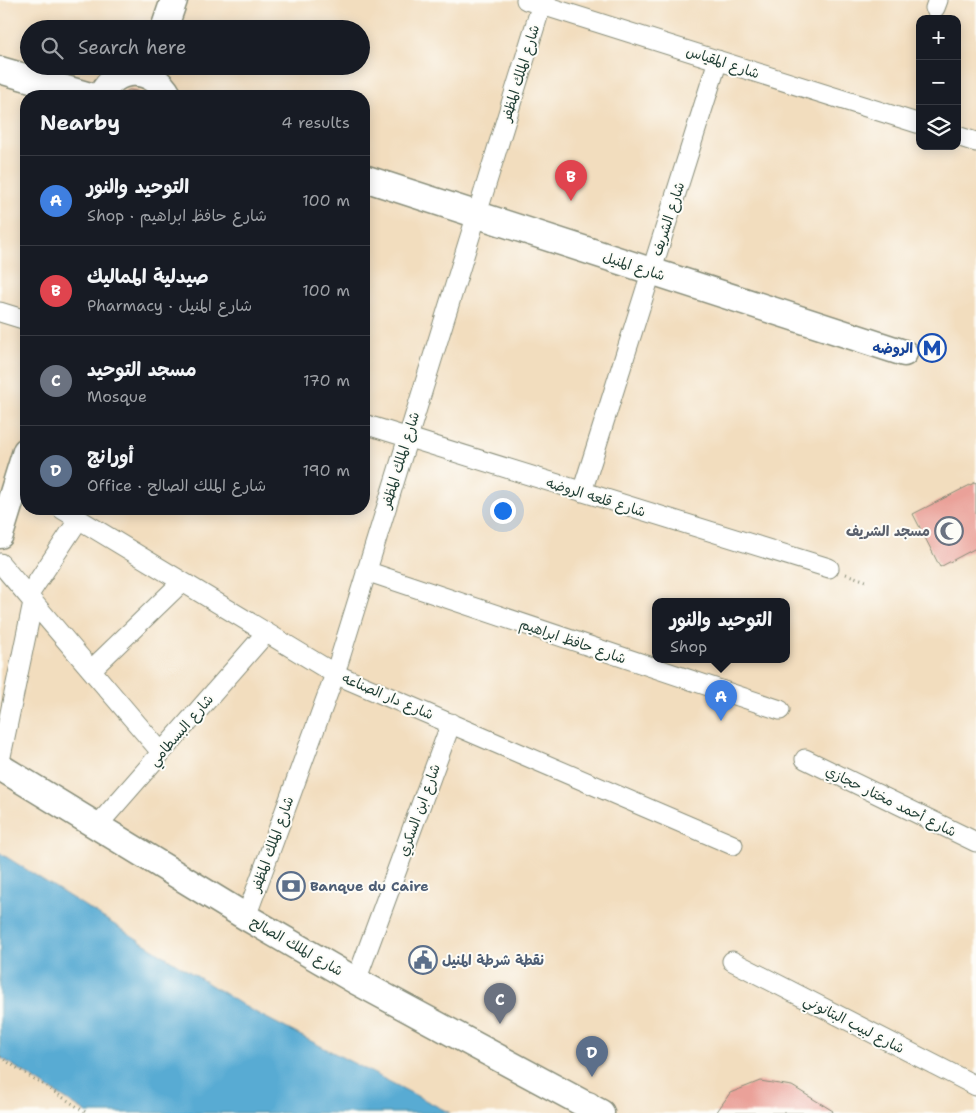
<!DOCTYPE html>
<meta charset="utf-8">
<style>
body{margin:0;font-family:"Shantell Sans","Playpen Sans Arabic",sans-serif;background:#242831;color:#f1f3f6}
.controls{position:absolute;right:15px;top:15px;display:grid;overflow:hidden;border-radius:10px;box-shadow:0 2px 12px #0003}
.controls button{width:45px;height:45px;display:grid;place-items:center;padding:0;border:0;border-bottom:1px solid #363941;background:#171b24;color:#f1f3f6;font:25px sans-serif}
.you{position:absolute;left:502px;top:510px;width:18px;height:18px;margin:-12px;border:4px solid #fff;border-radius:50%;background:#1a73e8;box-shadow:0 0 0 8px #1a73e833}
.badge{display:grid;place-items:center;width:32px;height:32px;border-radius:50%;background:#db2777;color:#fff;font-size:16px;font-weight:700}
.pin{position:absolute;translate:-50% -41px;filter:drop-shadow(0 1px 2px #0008)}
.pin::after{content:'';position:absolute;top:26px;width:18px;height:15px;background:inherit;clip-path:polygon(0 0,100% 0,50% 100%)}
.popup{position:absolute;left:652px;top:598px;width:138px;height:65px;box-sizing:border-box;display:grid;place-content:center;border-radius:10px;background:#171b24;filter:drop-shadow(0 1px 4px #0005);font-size:16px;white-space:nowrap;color:#9ea1a6}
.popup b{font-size:19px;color:#f1f3f6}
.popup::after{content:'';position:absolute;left:50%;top:100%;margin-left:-10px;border:10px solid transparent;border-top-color:#171b24}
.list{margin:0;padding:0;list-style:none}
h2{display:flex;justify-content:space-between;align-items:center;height:65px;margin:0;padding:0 20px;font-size:21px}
h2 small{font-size:16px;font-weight:400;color:#9ea1a6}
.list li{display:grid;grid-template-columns:32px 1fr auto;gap:15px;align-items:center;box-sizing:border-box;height:90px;padding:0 20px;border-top:1px solid #363941}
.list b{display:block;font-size:19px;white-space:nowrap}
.list p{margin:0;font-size:16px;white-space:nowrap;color:#9ea1a6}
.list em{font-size:16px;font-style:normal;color:#9ea1a6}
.icon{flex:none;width:28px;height:28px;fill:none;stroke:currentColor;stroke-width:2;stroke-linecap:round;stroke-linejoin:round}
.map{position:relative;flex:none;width:976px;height:1113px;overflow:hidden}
.search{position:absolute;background:#171b24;box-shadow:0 2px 12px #0003;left:20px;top:20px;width:350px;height:55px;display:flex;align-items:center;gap:12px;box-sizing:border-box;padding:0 18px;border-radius:28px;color:#9ea1a6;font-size:19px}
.panel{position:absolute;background:#171b24;box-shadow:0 2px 12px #0003;left:20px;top:90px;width:350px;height:425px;border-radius:20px}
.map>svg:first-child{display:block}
.water{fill:#58abd3;stroke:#3c7484}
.building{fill:#eaa199}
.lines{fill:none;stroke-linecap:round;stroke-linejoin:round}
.street-casing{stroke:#888d79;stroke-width:21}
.secondary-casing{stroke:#888d79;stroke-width:29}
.highway-casing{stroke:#888d79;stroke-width:30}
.path{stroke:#888d79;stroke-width:3;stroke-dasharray:1 4;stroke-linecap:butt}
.street{stroke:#fff;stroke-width:19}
.secondary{stroke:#fff;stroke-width:26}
.highway{stroke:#fff;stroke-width:28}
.labels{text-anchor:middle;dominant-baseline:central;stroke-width:4;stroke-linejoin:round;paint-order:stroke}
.street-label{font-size:14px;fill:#1f3d34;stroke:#fdfcf7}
.transit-label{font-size:14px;font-weight:bold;fill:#164399;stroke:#fdfcf7;text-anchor:end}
.worship-label{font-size:14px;font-weight:bold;fill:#5b616d;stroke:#fdfcf7;text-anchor:end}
.service-label{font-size:14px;font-weight:bold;fill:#4e5e75;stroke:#fdfcf7;text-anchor:start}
</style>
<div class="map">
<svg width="976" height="1113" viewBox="0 0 976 1113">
<rect width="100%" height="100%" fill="#fdfcf7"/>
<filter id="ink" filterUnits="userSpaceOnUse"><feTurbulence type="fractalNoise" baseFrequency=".02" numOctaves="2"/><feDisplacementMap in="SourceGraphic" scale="10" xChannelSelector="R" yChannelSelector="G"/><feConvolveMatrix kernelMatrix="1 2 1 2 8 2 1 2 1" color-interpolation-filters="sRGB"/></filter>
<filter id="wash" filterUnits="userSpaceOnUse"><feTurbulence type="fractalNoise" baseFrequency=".0096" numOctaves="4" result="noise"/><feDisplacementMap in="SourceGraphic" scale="20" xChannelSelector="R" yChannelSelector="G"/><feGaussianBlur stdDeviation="1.12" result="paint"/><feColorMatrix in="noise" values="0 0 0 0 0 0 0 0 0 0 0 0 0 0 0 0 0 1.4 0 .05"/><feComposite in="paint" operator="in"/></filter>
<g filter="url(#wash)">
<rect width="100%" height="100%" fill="#f2ddbe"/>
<path class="water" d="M0,853L249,1009L450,1113H87L0,1057Z"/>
<g id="blocks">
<path class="building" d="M129,90L136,91L147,96H118Z
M976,482V548L940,567L913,514Z
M760,1081L792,1086L833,1111L832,1113H716L730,1093Z"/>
</g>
</g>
<g filter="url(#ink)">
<use href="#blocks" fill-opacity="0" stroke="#888d79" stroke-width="1"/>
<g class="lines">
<defs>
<path id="street" d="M526,0L920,124
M935,8L938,0
M957,136L976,142
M0,312L26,320
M364,424L829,568
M582,492L718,60
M62,509L335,674L733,845
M0,563L161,752
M366,571L780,710
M28,596L79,519
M91,670L182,582
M805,759L976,842
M0,761L33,602
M97,826L266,633
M246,917L335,674L543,0
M732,961L976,1086
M356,981L451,723"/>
<path id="secondary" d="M164,29L174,0
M0,70L90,96
M101,96C116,64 153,66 169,96
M364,178L904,353
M0,535L26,451
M0,767L246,917L356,981L601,1113"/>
<path id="highway" d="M588,1106L594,1113"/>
</defs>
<use href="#street" class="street-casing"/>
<use href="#secondary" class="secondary-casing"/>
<use href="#highway" class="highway-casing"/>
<path class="path" d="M846,574L869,582
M0,1057L87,1113"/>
<use href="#street" class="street"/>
<use href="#secondary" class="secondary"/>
<use href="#highway" class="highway"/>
</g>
</g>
<defs>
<symbol id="metro-ring" viewBox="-11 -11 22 22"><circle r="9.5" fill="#fdfcf7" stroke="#1a4fb4" stroke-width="1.5"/><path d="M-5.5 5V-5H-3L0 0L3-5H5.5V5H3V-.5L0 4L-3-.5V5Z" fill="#1a4fb4"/></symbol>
<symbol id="mosque-ring" viewBox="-11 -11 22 22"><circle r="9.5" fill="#fdfcf7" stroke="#6b7280" stroke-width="1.5"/><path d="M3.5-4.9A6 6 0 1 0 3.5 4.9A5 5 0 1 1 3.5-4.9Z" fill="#6b7280"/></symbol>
<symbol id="bank-ring" viewBox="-11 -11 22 22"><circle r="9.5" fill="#fdfcf7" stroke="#5c6f8a" stroke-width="1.5"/><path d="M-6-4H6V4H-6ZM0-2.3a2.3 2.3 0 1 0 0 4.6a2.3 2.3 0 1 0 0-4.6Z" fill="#5c6f8a"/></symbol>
<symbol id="civic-ring" viewBox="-11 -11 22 22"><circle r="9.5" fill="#fdfcf7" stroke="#5c6f8a" stroke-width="1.5"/><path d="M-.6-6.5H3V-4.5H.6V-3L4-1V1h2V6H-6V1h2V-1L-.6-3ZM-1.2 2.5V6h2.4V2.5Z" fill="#5c6f8a"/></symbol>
</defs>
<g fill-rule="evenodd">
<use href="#metro-ring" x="916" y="332" width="32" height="32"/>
<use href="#mosque-ring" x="933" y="515" width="32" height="32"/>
<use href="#bank-ring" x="275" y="870" width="32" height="32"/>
<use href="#civic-ring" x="407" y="944" width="32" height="32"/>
</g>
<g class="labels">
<g class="street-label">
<text transform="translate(723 62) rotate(18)">شارع المقياس</text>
<text transform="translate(520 73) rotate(-73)">شارع الملك المظفر</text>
<text transform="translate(668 219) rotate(-72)">شارع الشريف</text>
<text transform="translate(634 266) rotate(18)">شارع المنيل</text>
<text transform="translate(400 460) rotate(-73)">شارع الملك المظفر</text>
<text transform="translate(596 497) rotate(17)">شارع قلعه الروضه</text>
<text transform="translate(573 641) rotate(19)">شارع حافظ ابراهيم</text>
<text transform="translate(388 696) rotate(23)">شارع دار الصناعه</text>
<text transform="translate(181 730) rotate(-49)">شارع البسطامي</text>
<text transform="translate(891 801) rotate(26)">شارع أحمد مختار حجازي</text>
<text transform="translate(419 810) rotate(-70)">شارع ابن السكري</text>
<text transform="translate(272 844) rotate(-70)">شارع الملك المظفر</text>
<text transform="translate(297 946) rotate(30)">شارع الملك الصالح</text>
<text transform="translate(854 1024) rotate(27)">شارع لبيب البتانوني</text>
</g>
<g class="transit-label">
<text x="913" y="348">الروضه</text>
</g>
<g class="worship-label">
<text x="930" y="531">مسجد الشريف</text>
</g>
<g class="service-label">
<text x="310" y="886">Banque du Caire</text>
<text x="442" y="960">نقطة شرطة المنيل</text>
</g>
</g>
</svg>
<div class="controls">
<button>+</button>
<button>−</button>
<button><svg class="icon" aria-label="layers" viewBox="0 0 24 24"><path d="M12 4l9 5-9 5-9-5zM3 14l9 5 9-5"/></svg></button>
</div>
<div class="you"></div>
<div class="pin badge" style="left:721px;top:721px;background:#3f7fe0">A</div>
<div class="popup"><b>التوحيد والنور</b>Shop</div>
<div class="pin badge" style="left:571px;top:201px;background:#e0444e">B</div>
<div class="pin badge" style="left:500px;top:1024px;background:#6b7280">C</div>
<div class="pin badge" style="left:592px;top:1077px;background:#5c6f8a">D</div>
<div class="search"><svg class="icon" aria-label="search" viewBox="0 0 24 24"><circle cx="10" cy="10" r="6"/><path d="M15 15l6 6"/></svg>Search here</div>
<section class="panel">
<h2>Nearby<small>4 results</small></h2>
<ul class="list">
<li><span class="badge" style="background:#3f7fe0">A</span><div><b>التوحيد والنور</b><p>Shop · شارع حافظ ابراهيم</p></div><em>100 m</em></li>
<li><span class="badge" style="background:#e0444e">B</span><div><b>صيدلية المماليك</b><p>Pharmacy · شارع المنيل</p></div><em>100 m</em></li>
<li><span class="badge" style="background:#6b7280">C</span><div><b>مسجد التوحيد</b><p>Mosque</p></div><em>170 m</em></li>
<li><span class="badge" style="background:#5c6f8a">D</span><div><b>أورانج</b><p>Office · شارع الملك الصالح</p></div><em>190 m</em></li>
</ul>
</section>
</div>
